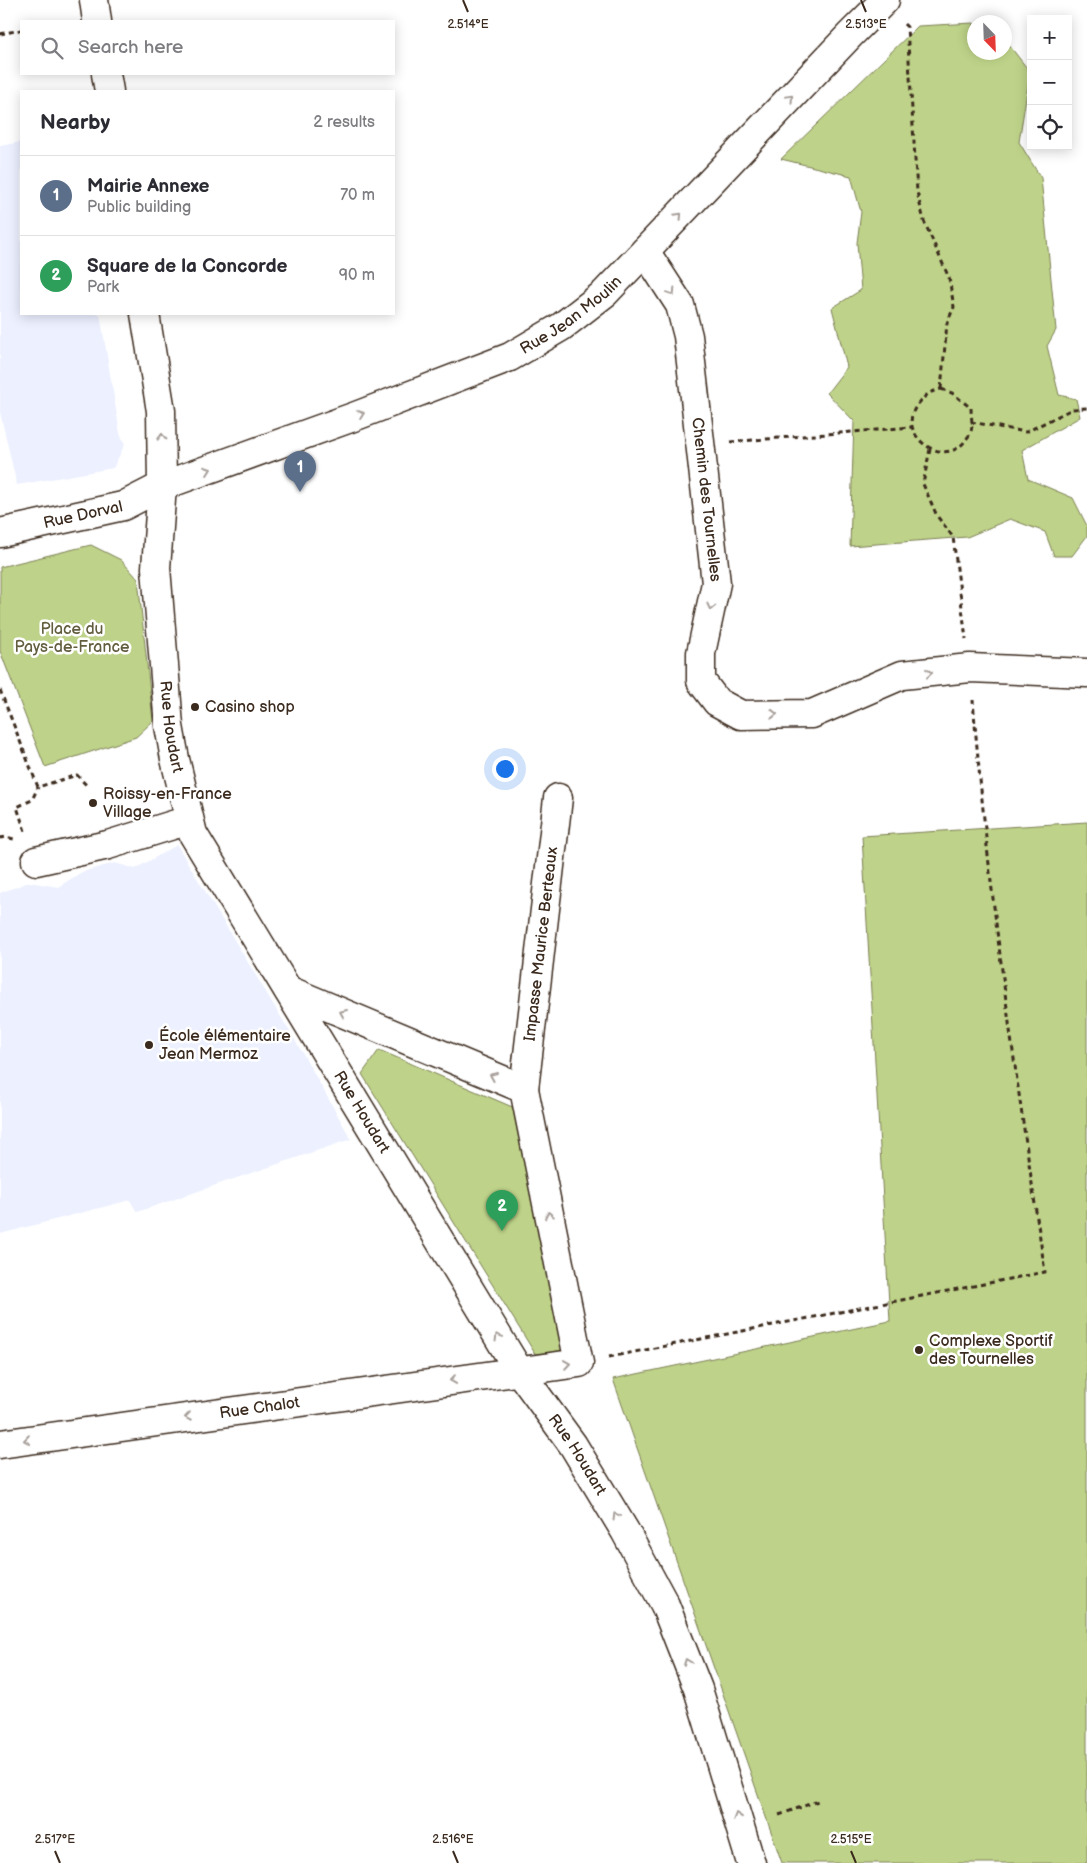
<!DOCTYPE html>
<meta charset="utf-8">
<style>
body{margin:0;font-family:"Balsamiq Sans",sans-serif;background:#f2f2f3;color:#2b2b33}
.controls{position:absolute;right:15px;top:15px;display:grid;overflow:hidden;border-radius:0px;box-shadow:0 2px 12px #0003}
.controls button{width:45px;height:45px;display:grid;place-items:center;padding:0;border:0;border-bottom:1px solid #e1e1e2;background:#fff;color:#2b2b33;font:25px sans-serif}
.compass{position:absolute;left:967px;top:15px;width:45px;height:45px;border-radius:50%;background:#fff;box-shadow:0 2px 12px #0003;rotate:157deg}
.you{position:absolute;left:504px;top:768px;width:18px;height:18px;margin:-12px;border:4px solid #fff;border-radius:50%;background:#1a73e8;box-shadow:0 0 0 8px #1a73e833}
.badge{display:grid;place-items:center;width:32px;height:32px;border-radius:50%;background:#d93025;color:#fff;font-size:16px;font-weight:700}
.pin{position:absolute;translate:-50% -41px;filter:drop-shadow(0 1px 2px #0008)}
.pin::after{content:'';position:absolute;top:26px;width:18px;height:15px;background:inherit;clip-path:polygon(0 0,100% 0,50% 100%)}
.list{margin:0;padding:0;list-style:none}
h2{display:flex;justify-content:space-between;align-items:center;height:65px;margin:0;padding:0 20px;font-size:21px}
h2 small{font-size:16px;font-weight:400;color:#7c7c81}
.list li{display:grid;grid-template-columns:32px 1fr auto;gap:15px;align-items:center;box-sizing:border-box;height:80px;padding:0 20px;border-top:1px solid #e1e1e2}
.list b{display:block;font-size:19px;white-space:nowrap}
.list p{margin:0;font-size:16px;white-space:nowrap;color:#7c7c81}
.list em{font-size:16px;font-style:normal;color:#7c7c81}
.icon{flex:none;width:28px;height:28px;fill:none;stroke:currentColor;stroke-width:2;stroke-linecap:round;stroke-linejoin:round}
.map{position:relative;flex:none;width:1087px;height:1863px;overflow:hidden}
.search{position:absolute;background:#fff;box-shadow:0 2px 12px #0003;left:20px;top:20px;width:375px;height:55px;display:flex;align-items:center;gap:12px;box-sizing:border-box;padding:0 18px;border-radius:0px;color:#7c7c81;font-size:19px}
.panel{position:absolute;background:#fff;box-shadow:0 2px 12px #0003;left:20px;top:90px;width:375px;height:225px;border-radius:0px}
.map>svg:first-child{display:block}
.built{fill:#ecf0ff}
.green{fill:#bed389;stroke:#7c7e54}
.lines{fill:none;stroke-linecap:round;stroke-linejoin:round}
.minor-casing{stroke:#3b2a1e;stroke-width:31}
.tertiary-casing{stroke:#3b2a1e;stroke-width:31}
.path{stroke:#3b2a1e;stroke-width:3;stroke-dasharray:5 4;stroke-linecap:butt}
.minor{stroke:#fff;stroke-width:28}
.tertiary{stroke:#fff;stroke-width:28}
.oneway{stroke:#a79f9a}
.ticks{fill:none;stroke:#3b2a1e;stroke-width:2}
.poi-dot{fill:#3b2a1e;stroke:#fff;stroke-width:2}
.labels{text-anchor:middle;dominant-baseline:central;stroke-width:5;stroke-linejoin:round;paint-order:stroke}
.street-label{font-size:16px;fill:#3b2a1e;stroke:#fff}
.park-label{font-size:16px;fill:#625d3e;stroke:#fff}
.poi-label{font-size:16px;fill:#3b2a1e;stroke:#fff;text-anchor:start}
.ticks-label{font-size:12px;text-anchor:middle;fill:#3b2a1e;stroke:#fff;stroke-width:5;stroke-linejoin:round;paint-order:stroke}
</style>
<div class="map">
<svg width="1087" height="1863" viewBox="0 0 1087 1863">
<rect width="100%" height="100%" fill="#fff"/>
<filter id="ink" filterUnits="userSpaceOnUse"><feTurbulence type="fractalNoise" baseFrequency=".02" numOctaves="2"/><feDisplacementMap in="SourceGraphic" scale="10" xChannelSelector="R" yChannelSelector="G"/><feConvolveMatrix kernelMatrix="1 2 1 2 8 2 1 2 1" color-interpolation-filters="sRGB"/></filter>
<g filter="url(#ink)">
<path class="built" d="M21,142V314H100L120,434L125,444L113,468L17,485L0,412V146Z
M177,845L302,1052L351,1139L137,1212L130,1200L0,1234V893L29,882L58,887L82,872L115,863L135,869Z"/>
<path class="green" d="M974,23V52H1004L1005,40L1030,72L1019,142L1041,178L1056,330L1047,346L1059,395L1076,399L1080,417L1022,450L1028,479L1073,498L1087,526V536L1072,556H1054L1045,532L1010,519L967,537L850,546L854,421L827,393L847,367L832,308L861,290L857,243L861,212L851,176L781,159L918,26Z
M91,545L121,560L138,579L153,721L136,737L45,767L0,651V567Z
M1087,822V1863H782L613,1379L890,1321L862,836Z
M379,1050L517,1109L571,1354L536,1355L362,1074Z"/>
<g class="lines">
<defs>
<g id="minor">
<path id="s1" d="M645,251L680,305L688,336L716,583L701,653V681L717,702L741,715L812,714L902,675L970,668L1087,673"/>
<path d="M36,861L108,845L189,820"/>
<path id="s2" d="M524,1089L558,798"/>
<path id="s3" d="M0,1444L579,1363L524,1089L288,990"/>
</g>
<g id="tertiary">
<path d="M94,0L97,21"/>
<path d="M106,74L109,91"/>
<path id="s4" d="M145,314L161,411L162,486L156,568L169,726L175,759L193,834L519,1371L573,1445L625,1531L665,1605L698,1689L751,1863"/>
<path id="s5" d="M0,533L123,506L162,486L356,416L510,357L561,327L605,293L850,35L885,0"/>
</g>
</defs>
<use href="#minor" class="minor-casing"/>
<use href="#tertiary" class="tertiary-casing"/>
<path class="path" d="M904,24L907,27L917,192L924,221L949,278L954,307L947,323L941,389
M0,34L21,30
M941,389L952,393L971,408C971,415 973,425 971,431C970,435 967,438 965,441C943,471 892,431 919,403C927,394 929,392 941,389Z
M971,422L1026,432L1072,409L1087,408
M730,442L912,427
M930,449L923,484L937,516L953,537L966,639
M0,690L38,787L77,775L88,787
M25,831L17,807L32,800L38,787
M0,838L6,837L14,839
M609,1357L1045,1272C1017,1082 988,891 973,700
M779,1815L818,1801"/>
<use href="#minor" class="minor"/>
<use href="#tertiary" class="tertiary"/>
</g>
<defs><path id="oneway-chevron" d="M-2-3.5L2.5 0L-2 3.5" fill="none" stroke-width="1.6" stroke-linecap="round" stroke-linejoin="round" transform="scale(1.25)"/></defs>
<g class="oneway">
<use href="#oneway-chevron" transform="translate(790 98) rotate(-47)"/>
<use href="#oneway-chevron" transform="translate(679 216) rotate(-47)"/>
<use href="#oneway-chevron" transform="translate(672 292) rotate(57)"/>
<use href="#oneway-chevron" transform="translate(361 414) rotate(-20)"/>
<use href="#oneway-chevron" transform="translate(162 437) rotate(-91)"/>
<use href="#oneway-chevron" transform="translate(208 470) rotate(-20)"/>
<use href="#oneway-chevron" transform="translate(711 607) rotate(103)"/>
<use href="#oneway-chevron" transform="translate(929 673) rotate(-6)"/>
<use href="#oneway-chevron" transform="translate(774 714)"/>
<use href="#oneway-chevron" transform="translate(343 1013) rotate(-157)"/>
<use href="#oneway-chevron" transform="translate(493 1076) rotate(-157)"/>
<use href="#oneway-chevron" transform="translate(549 1215) rotate(-101)"/>
<use href="#oneway-chevron" transform="translate(498 1337) rotate(-121)"/>
<use href="#oneway-chevron" transform="translate(567 1364) rotate(-8)"/>
<use href="#oneway-chevron" transform="translate(453 1380) rotate(172)"/>
<use href="#oneway-chevron" transform="translate(188 1417) rotate(172)"/>
<use href="#oneway-chevron" transform="translate(27 1440) rotate(172)"/>
<use href="#oneway-chevron" transform="translate(616 1516) rotate(-121)"/>
<use href="#oneway-chevron" transform="translate(687 1662) rotate(-111)"/>
<use href="#oneway-chevron" transform="translate(737 1816) rotate(-107)"/>
</g>
</g>
<path class="ticks" d="M463,0L468,12M861,0L866,12M55,1851L60,1863M453,1851L458,1863M851,1851L856,1863"/>
<g class="poi-dot">
<circle cx="195" cy="707" r="5"/>
<circle cx="93" cy="803" r="5"/>
<circle cx="149" cy="1045" r="5"/>
<circle cx="919" cy="1350" r="5"/>
</g>
<g class="labels">
<g class="street-label">
<text stroke="none"><textPath href="#s5" startOffset="615">Rue Jean Moulin</textPath></text>
<text stroke="none"><textPath href="#s1" startOffset="261">Chemin des Tournelles</textPath></text>
<text stroke="none"><textPath href="#s5" startOffset="85">Rue Dorval</textPath></text>
<text stroke="none"><textPath href="#s4" startOffset="415">Rue Houdart</textPath></text>
<text stroke="none"><textPath href="#s2" startOffset="146">Impasse Maurice Berteaux</textPath></text>
<text stroke="none"><textPath href="#s4" startOffset="850">Rue Houdart</textPath></text>
<text stroke="none"><textPath href="#s3" startOffset="262">Rue Chalot</textPath></text>
<text stroke="none"><textPath href="#s4" startOffset="1255">Rue Houdart</textPath></text>
</g>
<g class="park-label">
<text x="72" y="629">Place du<tspan x="72" dy="18">Pays-de-France</tspan></text>
</g>
<g class="poi-label">
<text x="205" y="707">Casino shop</text>
<text x="103" y="794">Roissy-en-France<tspan x="103" dy="18">Village</tspan></text>
<text x="159" y="1036">École élémentaire<tspan x="159" dy="18">Jean Mermoz</tspan></text>
<text x="929" y="1341">Complexe Sportif<tspan x="929" dy="18">des Tournelles</tspan></text>
</g>
</g>
<g class="ticks-label">
<text x="468" y="28">2.514°E</text>
<text x="866" y="28">2.513°E</text>
<text x="55" y="1843">2.517°E</text>
<text x="453" y="1843">2.516°E</text>
<text x="851" y="1843">2.515°E</text>
</g>
</svg>
<div class="controls">
<button>+</button>
<button>−</button>
<button><svg class="icon" aria-label="locate" viewBox="0 0 24 24"><circle cx="12" cy="12" r="6"/><path d="M12 2v4M12 18v4M2 12h4M18 12h4"/></svg></button>
</div>
<svg class="compass" viewBox="-18 -18 36 36"><path d="M0-13l5 13h-10z" fill="#e53935"/><path d="M0 13l5-13h-10z" fill="#7c7c81"/></svg>
<div class="you"></div>
<div class="pin badge" style="left:300px;top:492px;background:#5c6f8a">1</div>
<div class="pin badge" style="left:502px;top:1231px;background:#2e9e5b">2</div>
<div class="search"><svg class="icon" aria-label="search" viewBox="0 0 24 24"><circle cx="10" cy="10" r="6"/><path d="M15 15l6 6"/></svg>Search here</div>
<section class="panel">
<h2>Nearby<small>2 results</small></h2>
<ul class="list">
<li><span class="badge" style="background:#5c6f8a">1</span><div><b>Mairie Annexe</b><p>Public building</p></div><em>70 m</em></li>
<li><span class="badge" style="background:#2e9e5b">2</span><div><b>Square de la Concorde</b><p>Park</p></div><em>90 m</em></li>
</ul>
</section>
</div>
